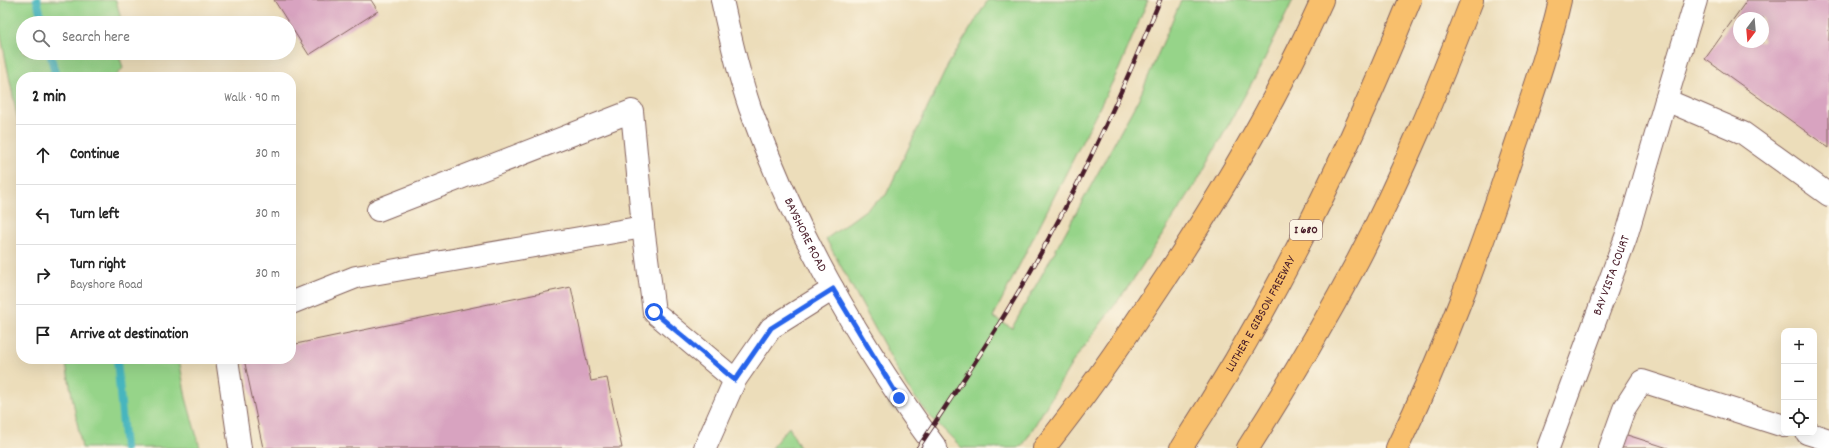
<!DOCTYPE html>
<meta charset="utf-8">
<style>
body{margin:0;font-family:Dekko,sans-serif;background:#f6f6f6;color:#222}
.controls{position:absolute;right:12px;bottom:12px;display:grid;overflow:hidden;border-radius:8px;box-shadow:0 4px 16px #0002}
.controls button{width:36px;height:36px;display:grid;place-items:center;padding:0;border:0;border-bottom:1px solid #e0e0e0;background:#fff;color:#222;font:20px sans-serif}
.compass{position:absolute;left:1733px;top:12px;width:36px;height:36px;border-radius:50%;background:#fff;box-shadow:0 4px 16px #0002;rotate:196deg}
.stop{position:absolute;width:12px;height:12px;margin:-9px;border:3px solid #2563eb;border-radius:50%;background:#fff}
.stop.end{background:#2563eb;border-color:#fff;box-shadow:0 1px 4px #0008}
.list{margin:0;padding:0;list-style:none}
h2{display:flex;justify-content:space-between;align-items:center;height:52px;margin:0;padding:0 16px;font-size:17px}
h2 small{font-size:13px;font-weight:400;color:#767676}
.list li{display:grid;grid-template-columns:26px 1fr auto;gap:12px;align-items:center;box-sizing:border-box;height:60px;padding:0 16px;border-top:1px solid #e0e0e0}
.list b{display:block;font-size:15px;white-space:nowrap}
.list p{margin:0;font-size:13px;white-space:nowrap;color:#767676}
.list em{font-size:13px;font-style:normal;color:#767676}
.icon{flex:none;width:22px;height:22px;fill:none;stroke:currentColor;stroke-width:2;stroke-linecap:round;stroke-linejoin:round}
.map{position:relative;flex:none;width:1829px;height:448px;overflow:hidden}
.search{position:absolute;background:#fff;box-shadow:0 4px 16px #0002;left:16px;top:16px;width:280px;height:44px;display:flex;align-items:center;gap:10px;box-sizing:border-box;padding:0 14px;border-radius:22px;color:#767676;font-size:15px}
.panel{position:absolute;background:#fff;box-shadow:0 4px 16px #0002;left:16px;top:72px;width:280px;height:292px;border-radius:16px}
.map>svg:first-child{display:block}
.green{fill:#96d489;stroke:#707a5a}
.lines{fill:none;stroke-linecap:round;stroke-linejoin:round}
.stream{stroke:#46b5be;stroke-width:8}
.building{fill:#d8a3c0;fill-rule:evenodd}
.minor-casing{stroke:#83625d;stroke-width:24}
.highway-casing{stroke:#83625d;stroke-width:24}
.minor{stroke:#fff;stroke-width:22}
.highway{stroke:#f8bf6c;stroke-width:22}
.rail-casing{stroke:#4a1f2b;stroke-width:4.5}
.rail{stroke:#fcf5e5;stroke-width:3;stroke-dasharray:9;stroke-linecap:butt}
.route{stroke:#2563eb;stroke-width:5}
.labels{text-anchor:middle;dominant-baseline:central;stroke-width:3.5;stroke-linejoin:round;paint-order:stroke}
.shield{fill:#fcf5e5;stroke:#7f5f63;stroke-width:1}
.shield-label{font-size:12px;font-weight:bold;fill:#4a1f2b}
.street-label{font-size:13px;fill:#4a1f2b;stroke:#fcf5e5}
</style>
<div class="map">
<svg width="1829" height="448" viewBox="0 0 1829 448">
<rect width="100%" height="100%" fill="#fcf5e5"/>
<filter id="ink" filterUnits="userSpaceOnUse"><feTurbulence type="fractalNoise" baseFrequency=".025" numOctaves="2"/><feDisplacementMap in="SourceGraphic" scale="8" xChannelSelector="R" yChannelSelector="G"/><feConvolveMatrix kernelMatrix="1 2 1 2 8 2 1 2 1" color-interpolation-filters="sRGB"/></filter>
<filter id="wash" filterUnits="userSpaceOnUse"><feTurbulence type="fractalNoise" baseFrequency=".012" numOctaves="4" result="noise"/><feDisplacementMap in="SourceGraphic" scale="16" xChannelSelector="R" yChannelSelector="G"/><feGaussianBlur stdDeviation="0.9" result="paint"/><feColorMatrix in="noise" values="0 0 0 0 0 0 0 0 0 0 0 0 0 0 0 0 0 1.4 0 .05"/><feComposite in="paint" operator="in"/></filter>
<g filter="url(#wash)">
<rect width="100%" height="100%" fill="#ecddba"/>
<path class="green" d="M0,0H116L122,23H23V53H122L119,55L123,68L115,77H21V136L0,31Z
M988,0H1148L1119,69L993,317L1012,328L1059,244L1140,96L1181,0H1293L1261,66L1198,180L1133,280L1072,363L1023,445L1018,448H962L929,415L907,387L826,239L886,195L948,65Z
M65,359H179L186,398L200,448H82Z
M789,427L800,448H771Z"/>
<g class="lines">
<path class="stream" d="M37,0L43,23
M50,53L56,77
M117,359L125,448"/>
</g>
<g id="blocks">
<path class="building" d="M274,0H371L378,11L309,55Z
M1747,0H1829V148L1705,59ZM1739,18H1763V42H1739Z
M571,287L591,381L607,378L622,448H263L244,359H291V345Z
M1624,434L1668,448H1619Z"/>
</g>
</g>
<g filter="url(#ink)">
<use href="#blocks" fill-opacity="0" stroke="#83625d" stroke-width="1"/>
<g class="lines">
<defs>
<g id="minor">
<path id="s1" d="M722,0C730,37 738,73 750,108C794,230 859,344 936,448"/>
<path d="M1696,0L1666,100L1743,133L1829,195"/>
<path d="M643,227L654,312L735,380"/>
<path d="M291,303L356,277L643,227L632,111L378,210"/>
<path d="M227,359L240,448"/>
<path d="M1807,433L1829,440"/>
<path d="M705,448L735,380L771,328L833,289"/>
<path id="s2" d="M1548,448L1626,237L1666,100"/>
<path d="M1610,448L1624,409L1642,381L1784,426"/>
</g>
<g id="highway">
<path d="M1044,448C1086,396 1123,342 1160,286C1221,195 1277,100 1322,0"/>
<path id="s3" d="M1181,448C1273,308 1347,156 1410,0"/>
<path d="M1248,448C1287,387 1324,324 1358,260C1402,176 1438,88 1472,0"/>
<path d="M1397,448C1443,354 1479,255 1512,156C1529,105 1548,53 1560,0"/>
</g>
</defs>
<use href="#minor" class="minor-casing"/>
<use href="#highway" class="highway-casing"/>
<use href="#minor" class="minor"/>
<use href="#highway" class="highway"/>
<defs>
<path id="rail" d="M918,448C964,379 1010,311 1049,238C1091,161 1127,81 1160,0"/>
</defs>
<use href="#rail" class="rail-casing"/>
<use href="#rail" class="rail"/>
</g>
</g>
<g class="lines" filter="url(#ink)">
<path class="route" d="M654,312L735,380L771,328L833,289L899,398"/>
</g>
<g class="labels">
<rect class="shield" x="1290" y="220" width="32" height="20" rx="3"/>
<g class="shield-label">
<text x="1306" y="230">I 680</text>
</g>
<g class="street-label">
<text stroke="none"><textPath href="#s1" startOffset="250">BAYSHORE ROAD</textPath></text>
<text stroke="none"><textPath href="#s2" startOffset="184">BAY VISTA COURT</textPath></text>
<text stroke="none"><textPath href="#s3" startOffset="156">LUTHER E GIBSON FREEWAY</textPath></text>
</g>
</g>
</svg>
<div class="controls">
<button>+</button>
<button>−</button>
<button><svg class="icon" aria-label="locate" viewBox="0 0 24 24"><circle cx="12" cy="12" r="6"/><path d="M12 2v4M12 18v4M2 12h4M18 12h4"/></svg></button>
</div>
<svg class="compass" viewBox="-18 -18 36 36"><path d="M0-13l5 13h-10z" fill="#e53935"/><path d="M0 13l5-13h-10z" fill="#767676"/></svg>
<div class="stop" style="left:654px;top:312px"></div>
<div class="stop end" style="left:899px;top:398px"></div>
<div class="search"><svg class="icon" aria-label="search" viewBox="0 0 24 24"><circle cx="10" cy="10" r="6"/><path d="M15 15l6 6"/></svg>Search here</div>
<section class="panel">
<h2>2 min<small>Walk · 90 m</small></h2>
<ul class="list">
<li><svg class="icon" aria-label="ahead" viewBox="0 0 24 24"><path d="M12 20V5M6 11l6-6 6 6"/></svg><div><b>Continue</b></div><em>30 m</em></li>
<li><svg class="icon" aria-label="left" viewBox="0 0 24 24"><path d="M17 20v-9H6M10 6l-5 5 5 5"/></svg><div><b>Turn left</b></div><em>30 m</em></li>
<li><svg class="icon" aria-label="right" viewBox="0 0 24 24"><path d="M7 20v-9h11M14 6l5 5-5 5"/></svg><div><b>Turn right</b><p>Bayshore Road</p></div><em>30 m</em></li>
<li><svg class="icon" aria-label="arrive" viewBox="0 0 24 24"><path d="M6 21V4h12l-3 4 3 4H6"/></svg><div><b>Arrive at destination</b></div></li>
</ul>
</section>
</div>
